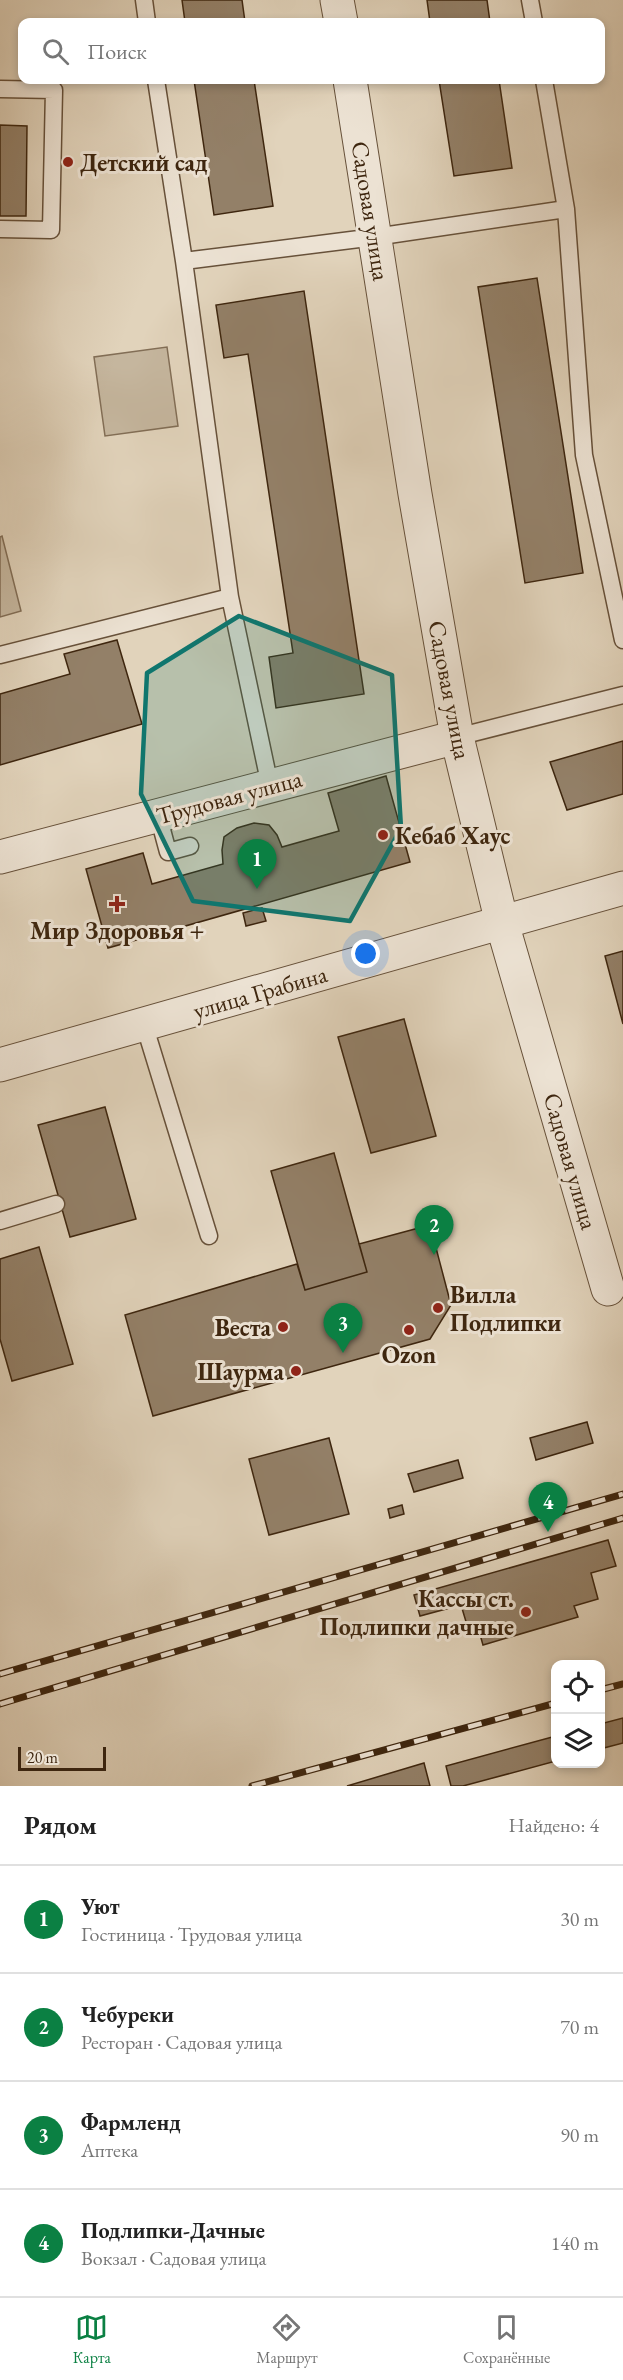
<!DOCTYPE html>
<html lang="ru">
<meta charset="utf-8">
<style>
body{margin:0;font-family:"EB Garamond",serif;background:#f6f6f6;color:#222}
.controls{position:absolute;right:18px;bottom:18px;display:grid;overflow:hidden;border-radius:12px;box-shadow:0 3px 9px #0003}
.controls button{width:54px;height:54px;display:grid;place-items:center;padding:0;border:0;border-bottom:2px solid #e0e0e0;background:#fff;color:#222;font:30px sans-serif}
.scale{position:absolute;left:18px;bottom:15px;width:88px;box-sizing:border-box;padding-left:6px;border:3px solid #3e260f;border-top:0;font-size:16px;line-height:21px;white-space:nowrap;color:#3e260f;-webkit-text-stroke:4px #ece2d3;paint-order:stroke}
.you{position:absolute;left:366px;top:954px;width:21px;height:21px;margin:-15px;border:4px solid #fff;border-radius:50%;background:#1a73e8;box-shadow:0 0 0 9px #1a73e833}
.badge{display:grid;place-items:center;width:39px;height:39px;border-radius:50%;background:#0b8043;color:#fff;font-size:20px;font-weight:700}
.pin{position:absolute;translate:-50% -50px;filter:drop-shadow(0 2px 3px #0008)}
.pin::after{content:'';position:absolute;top:32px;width:21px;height:18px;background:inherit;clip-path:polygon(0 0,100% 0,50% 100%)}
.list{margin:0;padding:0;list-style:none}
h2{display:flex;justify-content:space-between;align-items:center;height:78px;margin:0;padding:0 24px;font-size:26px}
h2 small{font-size:20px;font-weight:400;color:#767676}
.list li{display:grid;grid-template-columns:39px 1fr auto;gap:18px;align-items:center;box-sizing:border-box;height:108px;padding:0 24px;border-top:2px solid #e0e0e0}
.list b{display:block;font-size:22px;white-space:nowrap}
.list p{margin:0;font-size:20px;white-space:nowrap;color:#767676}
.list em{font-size:20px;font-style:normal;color:#767676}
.icon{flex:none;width:33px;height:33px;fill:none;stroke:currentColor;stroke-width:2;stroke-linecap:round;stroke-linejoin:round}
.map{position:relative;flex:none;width:623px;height:1786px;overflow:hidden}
.search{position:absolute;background:#fff;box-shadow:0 3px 9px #0003;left:18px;right:18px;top:18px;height:66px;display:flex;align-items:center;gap:15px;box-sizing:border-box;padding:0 21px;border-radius:12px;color:#767676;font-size:22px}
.sheet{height:510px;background:#fff}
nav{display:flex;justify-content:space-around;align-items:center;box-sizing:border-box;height:84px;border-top:2px solid #e0e0e0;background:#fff;font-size:16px;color:#767676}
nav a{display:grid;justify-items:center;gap:3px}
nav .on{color:#0b8043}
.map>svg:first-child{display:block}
.green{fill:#c5b69e;stroke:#826e56;stroke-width:1.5}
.building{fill:#938068;stroke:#3e260f;stroke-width:1.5}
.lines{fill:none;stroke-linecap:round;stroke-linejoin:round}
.service-casing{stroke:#67513a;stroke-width:19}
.minor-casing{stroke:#67513a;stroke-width:35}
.tertiary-casing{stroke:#67513a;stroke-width:35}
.service{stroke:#ece2d3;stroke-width:16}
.minor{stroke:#ece2d3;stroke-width:33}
.tertiary{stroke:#ece2d3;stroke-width:33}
.rail-casing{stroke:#3e260f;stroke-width:7}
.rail{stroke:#ece2d3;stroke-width:4.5;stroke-dasharray:14;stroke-linecap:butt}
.marked{fill:#0f766e;fill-opacity:0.2;stroke:#0f766e;stroke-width:4.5;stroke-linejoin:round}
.poi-dot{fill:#8f2418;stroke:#ece2d3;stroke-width:2}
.labels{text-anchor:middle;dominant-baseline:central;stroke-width:6;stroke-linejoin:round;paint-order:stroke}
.poi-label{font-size:24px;font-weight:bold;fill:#3e260f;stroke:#ece2d3;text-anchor:start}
.street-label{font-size:24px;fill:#3e260f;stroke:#ece2d3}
</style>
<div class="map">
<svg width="623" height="1786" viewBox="0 0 623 1786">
<rect width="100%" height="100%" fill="#e1d3bb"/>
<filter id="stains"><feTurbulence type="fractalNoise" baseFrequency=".00333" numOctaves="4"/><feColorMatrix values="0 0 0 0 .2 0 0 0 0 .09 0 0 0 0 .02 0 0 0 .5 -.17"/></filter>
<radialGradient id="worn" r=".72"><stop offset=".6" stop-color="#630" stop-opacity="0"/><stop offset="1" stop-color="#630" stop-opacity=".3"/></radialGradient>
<path class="green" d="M167,347L178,426L105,436L94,357Z
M2,536L21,611L0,617V537Z"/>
<path class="building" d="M182,0H242L245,22H185Z
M427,0H487L490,22H430Z
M194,80H254L273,206L214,215Z
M439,80H499L512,168L454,176Z
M0,125L27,126L26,216H0Z
M537,278L583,573L525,583L478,287Z
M304,291L364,694L276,708L269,657L293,653L248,354L224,358L216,305Z
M117,640L142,724L0,765V694L70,674L64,654Z
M623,741V794L567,810L550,762Z
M386,776L410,862L108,948L86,869L143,853L152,884L223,864L222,850L224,837L237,828L254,823L269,825L277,835L282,847L339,831L328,793Z
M262,908L266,921L246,926L243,913Z
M623,951V1024L605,956Z
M404,1019L436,1136L371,1153L338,1037Z
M105,1107L136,1219L70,1237L38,1125Z
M334,1153L367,1272L305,1290L271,1171Z
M430,1225L451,1305L430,1339L153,1416L125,1315L297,1264L305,1290L367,1272L359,1244Z
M39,1247L73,1364L12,1381L0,1339V1259Z
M587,1422L593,1443L536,1460L530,1438Z
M329,1438L349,1514L269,1535L249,1459Z
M458,1460L463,1478L414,1492L408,1474Z
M402,1505L404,1514L390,1518L388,1509Z
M608,1540L616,1566L591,1573L598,1599L574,1606L578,1617L483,1645L479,1631L470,1635L461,1605L420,1616L414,1595Z
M623,1718V1743L600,1749V1724Z
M556,1736V1761L463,1786H451L446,1766Z
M424,1763L430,1786H347Z"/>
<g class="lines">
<defs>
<path id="service" d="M144,0L147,22
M530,0L534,22
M156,80L184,261
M0,89L54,90L51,230L0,229
M566,209L584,455L623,640
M230,597L184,261L375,237L566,209L544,80
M0,655L230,597L270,786
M457,737L623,695
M158,815L168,852L190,846
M144,1024L209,1236
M0,1221L56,1204"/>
<path id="minor" d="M0,857L457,737
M0,1065L623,888"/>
<path id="tertiary" d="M337,0L341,22
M350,80L415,494L457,737L502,923L608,1289"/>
</defs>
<use href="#service" class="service-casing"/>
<use href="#minor" class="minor-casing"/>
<use href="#tertiary" class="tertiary-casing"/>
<use href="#service" class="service"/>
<use href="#minor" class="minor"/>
<use href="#tertiary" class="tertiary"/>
<defs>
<path id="rail" d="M0,1674L623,1494
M600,1690L623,1684
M0,1704L623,1518
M252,1786L556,1703"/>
</defs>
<use href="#rail" class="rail-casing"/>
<use href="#rail" class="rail"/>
</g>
<path class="marked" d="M239,616L392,675L401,828L350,921L193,901L141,794L147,673Z"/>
<g class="poi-dot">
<circle cx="68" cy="162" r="6"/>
<circle cx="383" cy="835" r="6"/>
<path d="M114 895h6v6h6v6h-6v6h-6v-6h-6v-6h6z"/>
<circle cx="438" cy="1308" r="6"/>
<circle cx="283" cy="1327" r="6"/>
<circle cx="409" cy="1330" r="6"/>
<circle cx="296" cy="1371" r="6"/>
<circle cx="526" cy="1612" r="6"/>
</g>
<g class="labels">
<g class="poi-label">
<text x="80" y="162">Детский сад</text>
<text x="395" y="835">Кебаб Хаус</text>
<text x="117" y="930" text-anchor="middle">Мир Здоровья +</text>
<text x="450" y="1294">Вилла<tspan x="450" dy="28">Подлипки</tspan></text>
<text x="271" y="1327" text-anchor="end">Веста</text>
<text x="409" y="1354" text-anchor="middle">Ozon</text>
<text x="284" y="1371" text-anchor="end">Шаурма</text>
<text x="514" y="1598" text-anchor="end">Кассы ст.<tspan x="514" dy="28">Подлипки дачные</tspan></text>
</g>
<g class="street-label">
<text transform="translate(371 211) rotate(81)">Садовая улица</text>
<text transform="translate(450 690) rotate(79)">Садовая улица</text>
<text transform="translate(229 797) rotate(-15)">Трудовая улица</text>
<text transform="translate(260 992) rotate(-16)">улица Грабина</text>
<text transform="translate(571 1161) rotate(74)">Садовая улица</text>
</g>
</g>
<rect width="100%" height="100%" filter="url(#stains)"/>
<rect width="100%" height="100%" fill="url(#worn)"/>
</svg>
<div class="controls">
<button><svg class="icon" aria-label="locate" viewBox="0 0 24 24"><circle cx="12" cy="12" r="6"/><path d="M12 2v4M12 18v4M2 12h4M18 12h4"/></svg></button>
<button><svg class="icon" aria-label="layers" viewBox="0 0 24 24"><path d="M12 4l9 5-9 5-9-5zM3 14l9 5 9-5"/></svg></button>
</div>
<div class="scale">20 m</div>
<div class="you"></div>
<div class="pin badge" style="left:257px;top:889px">1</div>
<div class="pin badge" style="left:434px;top:1255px">2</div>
<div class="pin badge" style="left:343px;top:1353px">3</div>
<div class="pin badge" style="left:548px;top:1532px">4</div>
<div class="search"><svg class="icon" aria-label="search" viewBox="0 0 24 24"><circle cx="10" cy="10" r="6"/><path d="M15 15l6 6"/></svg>Поиск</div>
</div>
<section class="sheet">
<h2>Рядом<small>Найдено: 4</small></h2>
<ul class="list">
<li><span class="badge">1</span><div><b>Уют</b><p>Гостиница · Трудовая улица</p></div><em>30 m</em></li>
<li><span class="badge">2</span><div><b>Чебуреки</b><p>Ресторан · Садовая улица</p></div><em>70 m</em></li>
<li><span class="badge">3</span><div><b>Фармленд</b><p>Аптека</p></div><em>90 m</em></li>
<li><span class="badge">4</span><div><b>Подлипки-Дачные</b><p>Вокзал · Садовая улица</p></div><em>140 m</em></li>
</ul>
</section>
<nav>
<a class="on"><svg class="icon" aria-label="map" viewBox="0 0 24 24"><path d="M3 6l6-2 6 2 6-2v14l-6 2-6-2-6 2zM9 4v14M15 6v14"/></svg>Карта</a>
<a><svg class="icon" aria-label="directions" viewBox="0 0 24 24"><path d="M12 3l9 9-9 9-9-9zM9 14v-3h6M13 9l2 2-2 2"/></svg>Маршрут</a>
<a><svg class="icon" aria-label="saved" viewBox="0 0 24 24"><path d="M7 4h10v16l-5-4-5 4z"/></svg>Сохранённые</a>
</nav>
